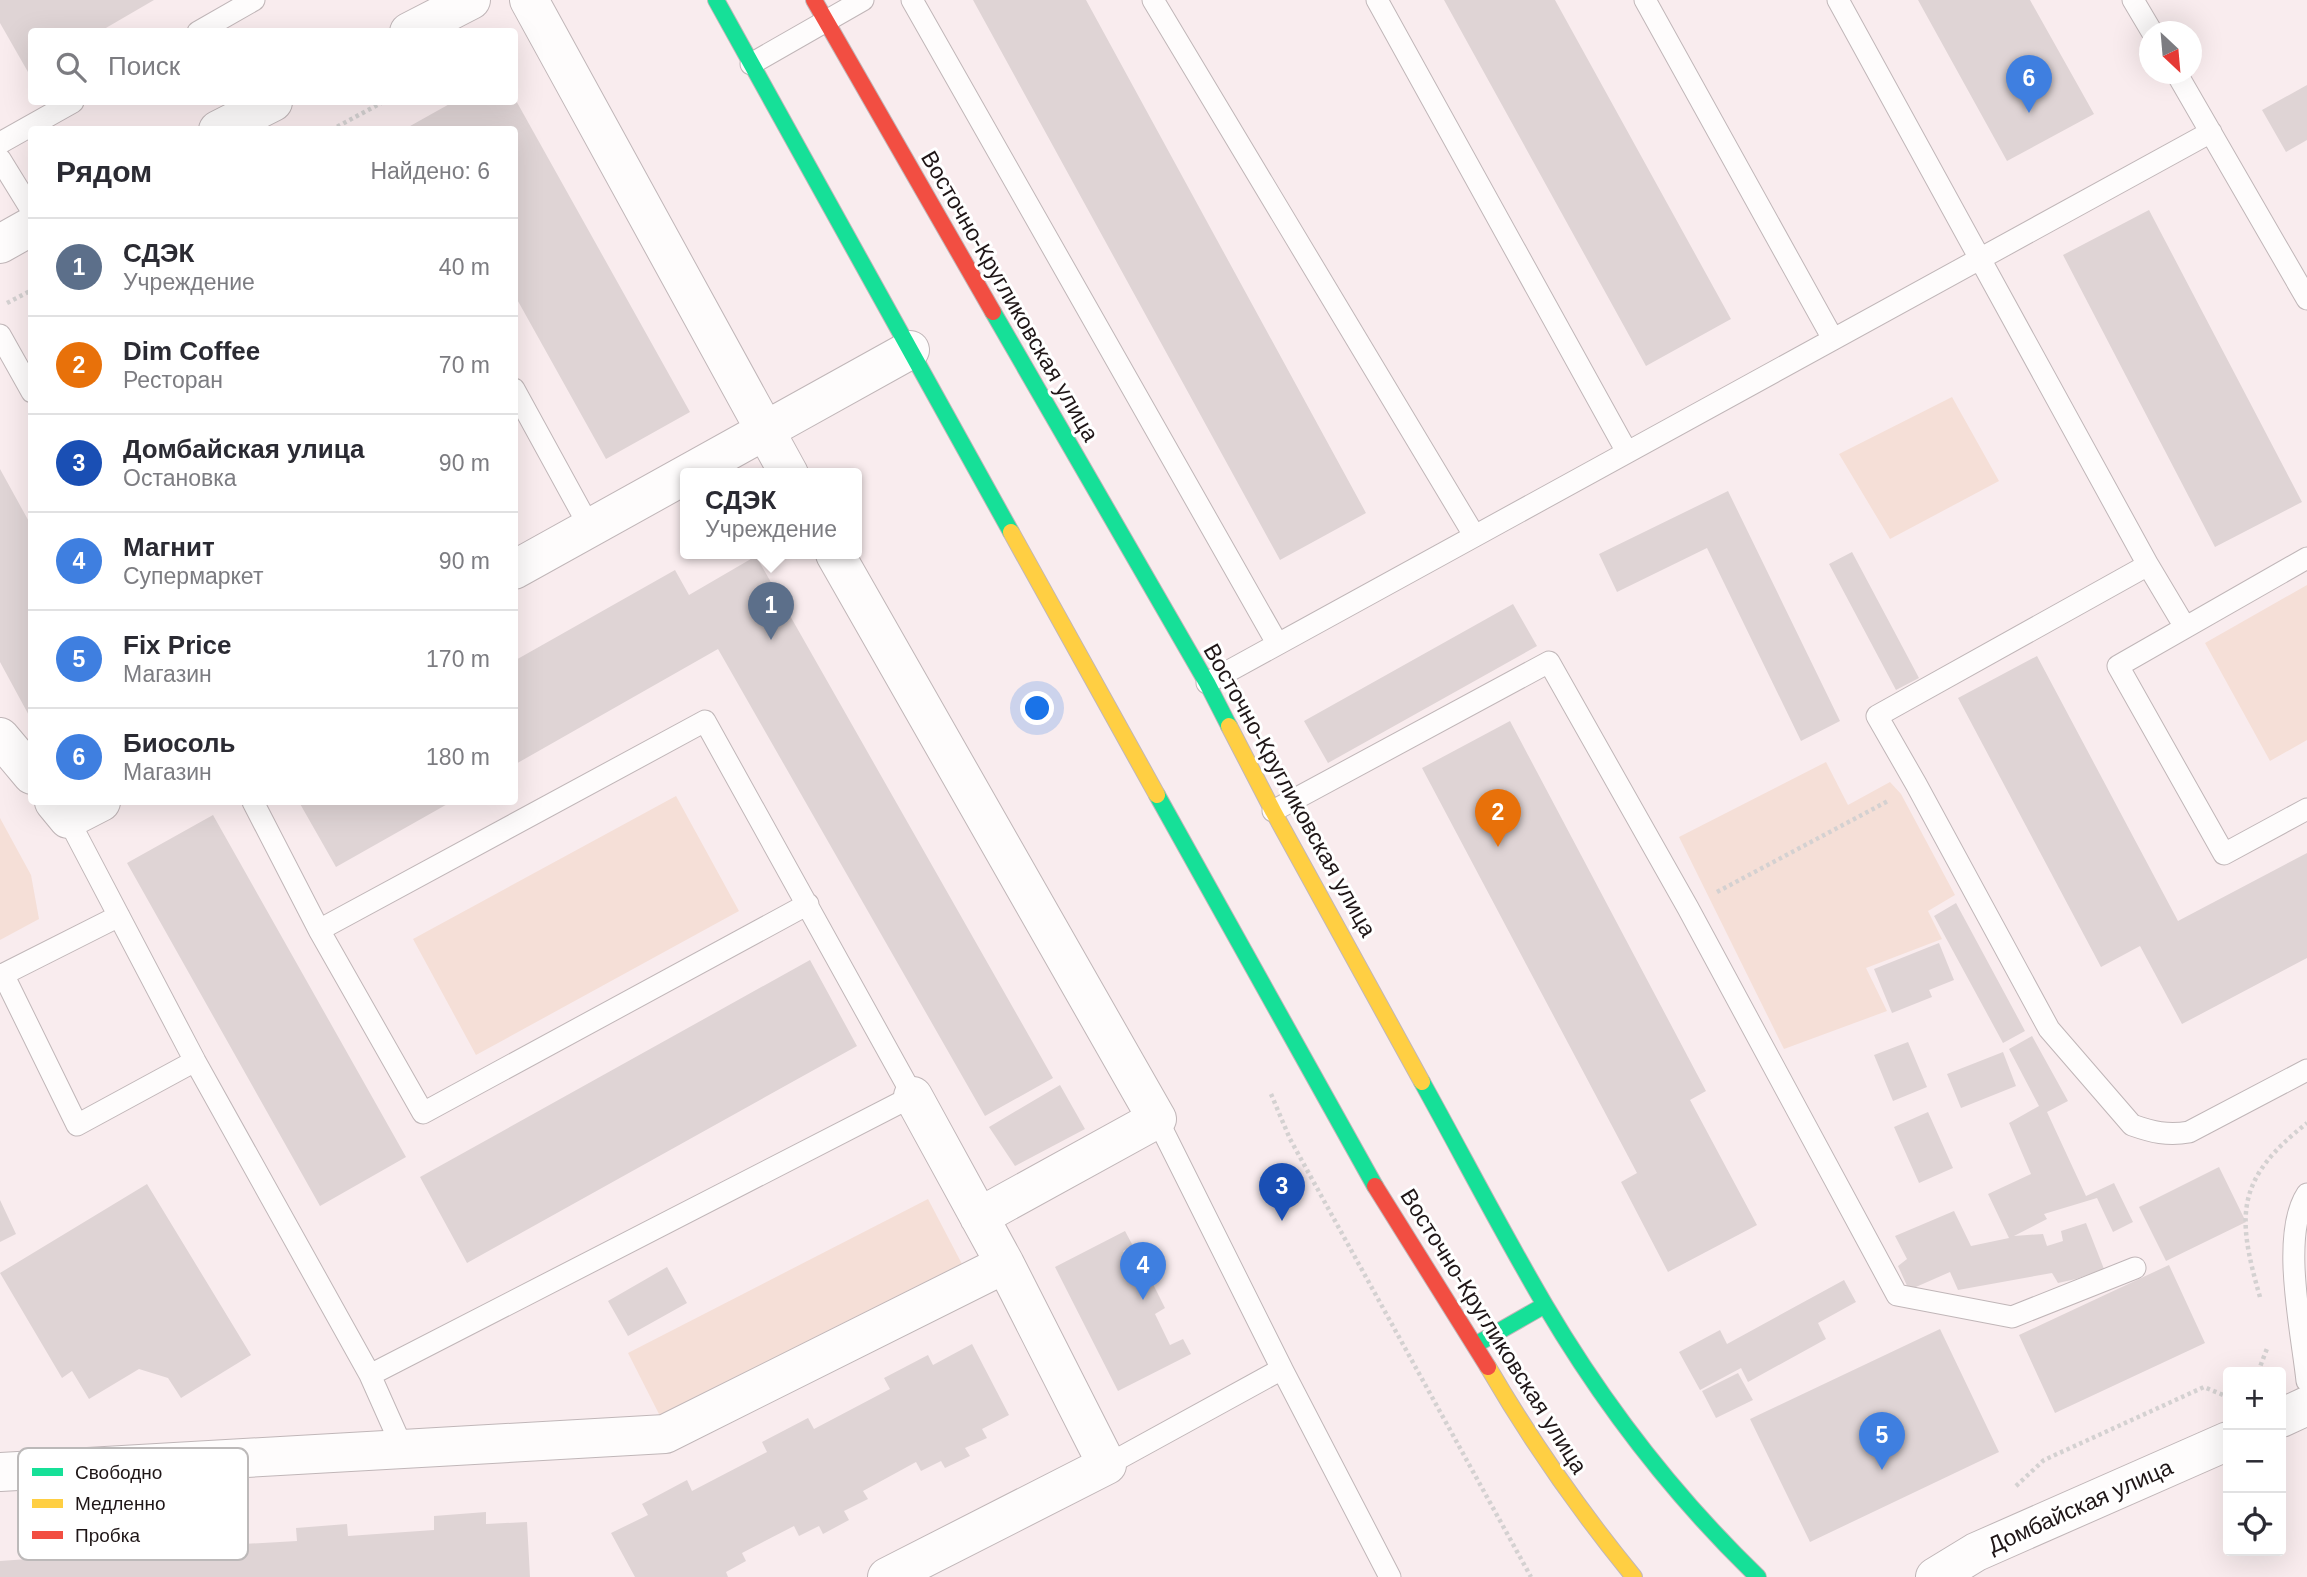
<!DOCTYPE html>
<html lang="ru">
<meta charset="utf-8">
<style>
body{margin:0;font-family:Helvetica,sans-serif;background:#f7f7f7;color:#2b2b33}
.controls{position:absolute;right:21px;bottom:21px;display:grid;overflow:hidden;border-radius:7px;box-shadow:0 7px 28px #0002}
.controls button{width:63px;height:63px;display:grid;place-items:center;padding:0;border:0;border-bottom:2px solid #e1e1e2;background:#fff;color:#2b2b33;font:35px sans-serif}
.compass{position:absolute;left:2139px;top:21px;width:63px;height:63px;border-radius:50%;background:#fff;box-shadow:0 7px 28px #0002;rotate:154deg}
.you{position:absolute;left:1038px;top:709px;width:24px;height:24px;margin:-18px;border:5px solid #fff;border-radius:50%;background:#1a73e8;box-shadow:0 0 0 10px #1a73e833}
.badge{display:grid;place-items:center;width:46px;height:46px;border-radius:50%;background:#7c3aed;color:#fff;font-size:23px;font-weight:700}
.pin{position:absolute;translate:-50% -58px;filter:drop-shadow(0 2px 4px #0008)}
.pin::after{content:'';position:absolute;top:37px;width:24px;height:21px;background:inherit;clip-path:polygon(0 0,100% 0,50% 100%)}
.popup{position:absolute;left:680px;top:468px;width:182px;height:91px;box-sizing:border-box;display:grid;place-content:center;border-radius:7px;background:#fff;filter:drop-shadow(0 2px 5px #0005);font-size:23px;white-space:nowrap;color:#7c7c81}
.popup b{font-size:26px;color:#2b2b33}
.popup::after{content:'';position:absolute;left:50%;top:100%;margin-left:-14px;border:14px solid transparent;border-top-color:#fff}
.list{margin:0;padding:0;list-style:none}
h2{display:flex;justify-content:space-between;align-items:center;height:91px;margin:0;padding:0 28px;font-size:30px}
h2 small{font-size:23px;font-weight:400;color:#7c7c81}
.list li{display:grid;grid-template-columns:46px 1fr auto;gap:21px;align-items:center;box-sizing:border-box;height:98px;padding:0 28px;border-top:2px solid #e1e1e2}
.list b{display:block;font-size:26px;white-space:nowrap}
.list p{margin:0;font-size:23px;white-space:nowrap;color:#7c7c81}
.list em{font-size:23px;font-style:normal;color:#7c7c81}
.icon{flex:none;width:38px;height:38px;fill:none;stroke:currentColor;stroke-width:2;stroke-linecap:round;stroke-linejoin:round}
.map{position:relative;flex:none;width:2307px;height:1577px;overflow:hidden}
.search{position:absolute;background:#fff;box-shadow:0 7px 28px #0002;left:28px;top:28px;width:490px;height:77px;display:flex;align-items:center;gap:18px;box-sizing:border-box;padding:0 24px;border-radius:7px;color:#7c7c81;font-size:26px}
.panel{position:absolute;background:#fff;box-shadow:0 7px 28px #0002;left:28px;top:126px;width:490px;height:679px;border-radius:7px}
.map>svg:first-child{display:block}
.green{fill:#f5dfd7}
.building{fill:#dfd4d5}
.lines{fill:none;stroke-linecap:round;stroke-linejoin:round}
.lane-casing{stroke:#c0b6b8;stroke-width:23}
.street-casing{stroke:#c0b6b8;stroke-width:40}
.fast-casing{stroke:#c0b6b8;stroke-width:18}
.slow-casing{stroke:#c0b6b8;stroke-width:18}
.jam-casing{stroke:#c0b6b8;stroke-width:18}
.path{stroke:#d4d1d1;stroke-width:4.5;stroke-dasharray:3.5 3.5;stroke-linecap:butt}
.lane{stroke:#fefcfc;stroke-width:21}
.street{stroke:#fefcfc;stroke-width:38}
.fast{stroke:#16e098;stroke-width:16}
.slow{stroke:#ffcf43;stroke-width:16}
.jam{stroke:#f24e42;stroke-width:16}
.labels{text-anchor:middle;dominant-baseline:central;stroke-width:6;stroke-linejoin:round;paint-order:stroke}
.street-label{font-size:23px;fill:#1f1617;stroke:#fff}
.key{fill:#fff;stroke:#bcb9b9;stroke-width:2}
.key-label{font-size:19px;fill:#1f1617}
</style>
<div class="map">
<svg width="2307" height="1577" viewBox="0 0 2307 1577">
<rect width="100%" height="100%" fill="#f9ecee"/>
<path class="green" d="M1952,397L1999,481L1890,539L1839,454Z
M2307,585V740L2270,761L2205,643Z
M1826,762L1848,805L1890,782L1901,794L1955,895L1928,911L1942,939L1866,968L1887,1011L1784,1049L1679,837Z
M676,796L739,911L476,1055L413,939Z
M0,818L31,875L39,919L0,940Z
M928,1199L962,1264L661,1418L628,1353Z"/>
<path class="building" d="M0,0H154L99,32H32V70L28,72L0,23Z
M973,0H1086L1366,513L1280,560Z
M1444,0H1555L1731,319L1646,366Z
M1918,0H2030L2094,114L2007,161Z
M2307,85V140L2286,152L2262,110Z
M514,97L690,412L606,459L514,294V130H403L453,102H514Z
M2149,210L2302,502L2215,547L2063,255Z
M0,469L32,527V721L0,662Z
M1728,491L1840,721L1801,741L1707,548L1617,592L1599,554Z
M1852,552L1919,678L1896,690L1829,564Z
M756,556L1053,1078L985,1116L718,649L514,765V661L675,570L689,595Z
M1513,604L1537,646L1328,763L1304,721Z
M2037,656L2178,921L2307,853V958L2182,1024L2140,946L2101,967L1958,698Z
M1510,721L1706,1091L1690,1100L1757,1225L1668,1272L1621,1182L1637,1173L1422,768Z
M299,802H451L336,867Z
M213,815L406,1157L320,1206L127,863Z
M1956,903L2025,1031L2003,1043L1934,916Z
M1939,943L1954,980L1929,990L1932,997L1892,1013L1874,969Z
M810,960L857,1046L467,1263L420,1177Z
M2032,1036L2068,1101L2047,1112L2086,1196L2114,1183L2133,1222L2113,1232L2097,1198L2044,1214L2047,1219L2014,1236L2043,1234L2047,1246L2063,1241L2061,1231L2086,1223L2104,1269L2076,1279L2058,1283L2052,1273L1958,1290L1950,1272L1909,1290L1898,1266L1907,1259L1895,1236L1954,1211L1971,1246L2009,1238L1988,1194L2031,1174L2009,1123L2039,1106L2009,1049Z
M1908,1042L1927,1087L1893,1101L1874,1055Z
M2003,1052L2016,1086L1961,1108L1947,1074Z
M1060,1085L1085,1129L1015,1166L989,1127Z
M1928,1112L1953,1168L1919,1183L1894,1127Z
M2219,1167L2246,1222L2166,1261L2139,1207Z
M147,1184L251,1355L181,1398L168,1378L139,1369L89,1399L72,1371L62,1378L0,1273Z
M0,1200L16,1234L0,1242Z
M1125,1231L1133,1246L1123,1251L1138,1282L1149,1276L1165,1308L1155,1314L1170,1345L1183,1339L1191,1354L1118,1391L1055,1267Z
M2169,1265L2205,1343L2055,1413L2019,1335Z
M667,1267L687,1303L628,1336L608,1301Z
M1844,1280L1856,1302L1818,1323L1826,1339L1748,1382L1741,1368L1700,1390L1679,1352L1720,1330L1727,1344Z
M1940,1329L1999,1452L1810,1542L1750,1419Z
M972,1344L1009,1415L982,1429L987,1438L965,1448L970,1456L945,1468L941,1461L921,1471L916,1462L863,1491L868,1499L844,1511L849,1520L823,1534L819,1526L799,1536L794,1526L742,1553L746,1561L726,1572L728,1577H635L611,1533L648,1515L642,1504L687,1480L692,1491L767,1452L762,1442L808,1418L814,1429L890,1389L884,1378L928,1355L933,1365Z
M1738,1373L1753,1400L1716,1418L1702,1391Z
M486,1512V1524L527,1522L530,1577H0V1561L28,1559V1547L74,1544L75,1557L160,1552L159,1536L208,1532L209,1546L297,1541L296,1528L347,1524L348,1536L434,1530V1516Z"/>
<g class="lines">
<defs>
<path id="lane" d="M912,0L1277,643
M1153,0L1474,535
M1377,0L1627,452
M1645,0L1833,339
M1838,0L2148,565L2185,627
M2133,0L2152,32
M198,32L254,0
M751,64L863,0
M2177,74L2307,299
M0,143L73,102
M0,159L32,211
M0,335L32,392
M514,389L589,526
M2307,558L2118,666L2224,854L2307,809
M2148,565L1877,716L1916,784L2049,1029L2132,1125C2152,1132 2168,1136 2189,1132L2307,1070
M1207,683L2211,132
M1273,811L1549,662L1688,908L1897,1295L2012,1317L2135,1268
M68,819L195,1061L370,1375L913,1096L705,721L319,930L253,802
M319,930L423,1113L808,904
M3,974L77,1125L195,1061
M0,976L119,916
M2307,1194C2280,1235 2302,1332 2307,1381
M1282,1369L1390,1577
M370,1375L403,1449
M1107,1465L1282,1369L1157,1119"/>
<path id="street" d="M529,0L789,474
M409,32L471,0
M218,130L273,102
M0,244L32,226
M835,554L1157,1119L979,1217
M514,570L910,350
M0,737L32,775
M54,802L68,819L101,802
M2281,1418L2307,1406
M0,1472L665,1434L1005,1264
M887,1577L1107,1465L1005,1264L913,1096
M1935,1577L1976,1552L2228,1441"/>
<path id="fast" d="M716,0L1011,532
M993,312L1207,683L1229,726
M1157,795L1375,1186
M1422,1082C1463,1156 1502,1232 1545,1305C1604,1405 1675,1497 1758,1577
M1475,1345L1545,1305"/>
<path id="slow" d="M1011,532L1157,795
M1229,726L1273,811L1422,1082
M1488,1367C1531,1441 1580,1511 1634,1577"/>
<path id="jam" d="M814,0L993,312
M1375,1186L1488,1367"/>
</defs>
<use href="#lane" class="lane-casing"/>
<use href="#street" class="street-casing"/>
<use href="#fast" class="fast-casing"/>
<use href="#slow" class="slow-casing"/>
<use href="#jam" class="jam-casing"/>
<path class="path" d="M331,130L383,102
M7,303L32,290
M1717,892L1888,801
M1271,1094L1290,1139L1531,1577
M2260,1297C2236,1214 2236,1179 2307,1123
M2258,1372L2268,1346
M2016,1486L2044,1460L2204,1387L2228,1397"/>
<use href="#lane" class="lane"/>
<use href="#street" class="street"/>
<use href="#fast" class="fast"/>
<use href="#slow" class="slow"/>
<use href="#jam" class="jam"/>
</g>
<g class="labels">
<g class="street-label">
<text transform="translate(1010 296) rotate(60)">Восточно-Кругликовская улица</text>
<text transform="translate(1290 790) rotate(61)">Восточно-Кругликовская улица</text>
<text transform="translate(1494 1331) rotate(58)">Восточно-Кругликовская улица</text>
<text transform="translate(2080 1506) rotate(-24)">Домбайская улица</text>
</g>
</g>
<rect x="18" y="1448" width="230" height="112" rx="10" class="key"/>
<rect x="32" y="1468" width="31" height="8" fill="#16e098"/>
<rect x="32" y="1499" width="31" height="9" fill="#ffcf43"/>
<rect x="32" y="1531" width="31" height="8" fill="#f24e42"/>
<g class="key-label">
<text x="75" y="1479">Свободно</text>
<text x="75" y="1510">Медленно</text>
<text x="75" y="1542">Пробка</text>
</g>
</svg>
<div class="controls">
<button>+</button>
<button>−</button>
<button><svg class="icon" aria-label="locate" viewBox="0 0 24 24"><circle cx="12" cy="12" r="6"/><path d="M12 2v4M12 18v4M2 12h4M18 12h4"/></svg></button>
</div>
<svg class="compass" viewBox="-18 -18 36 36"><path d="M0-13l5 13h-10z" fill="#e53935"/><path d="M0 13l5-13h-10z" fill="#7c7c81"/></svg>
<div class="you"></div>
<div class="pin badge" style="left:771px;top:640px;background:#5c6f8a">1</div>
<div class="popup"><b>СДЭК</b>Учреждение</div>
<div class="pin badge" style="left:1498px;top:847px;background:#e8710a">2</div>
<div class="pin badge" style="left:1282px;top:1221px;background:#1a4fb4">3</div>
<div class="pin badge" style="left:1143px;top:1300px;background:#3f7fe0">4</div>
<div class="pin badge" style="left:1882px;top:1470px;background:#3f7fe0">5</div>
<div class="pin badge" style="left:2029px;top:113px;background:#3f7fe0">6</div>
<div class="search"><svg class="icon" aria-label="search" viewBox="0 0 24 24"><circle cx="10" cy="10" r="6"/><path d="M15 15l6 6"/></svg>Поиск</div>
<section class="panel">
<h2>Рядом<small>Найдено: 6</small></h2>
<ul class="list">
<li><span class="badge" style="background:#5c6f8a">1</span><div><b>СДЭК</b><p>Учреждение</p></div><em>40 m</em></li>
<li><span class="badge" style="background:#e8710a">2</span><div><b>Dim Coffee</b><p>Ресторан</p></div><em>70 m</em></li>
<li><span class="badge" style="background:#1a4fb4">3</span><div><b>Домбайская улица</b><p>Остановка</p></div><em>90 m</em></li>
<li><span class="badge" style="background:#3f7fe0">4</span><div><b>Магнит</b><p>Супермаркет</p></div><em>90 m</em></li>
<li><span class="badge" style="background:#3f7fe0">5</span><div><b>Fix Price</b><p>Магазин</p></div><em>170 m</em></li>
<li><span class="badge" style="background:#3f7fe0">6</span><div><b>Биосоль</b><p>Магазин</p></div><em>180 m</em></li>
</ul>
</section>
</div>
